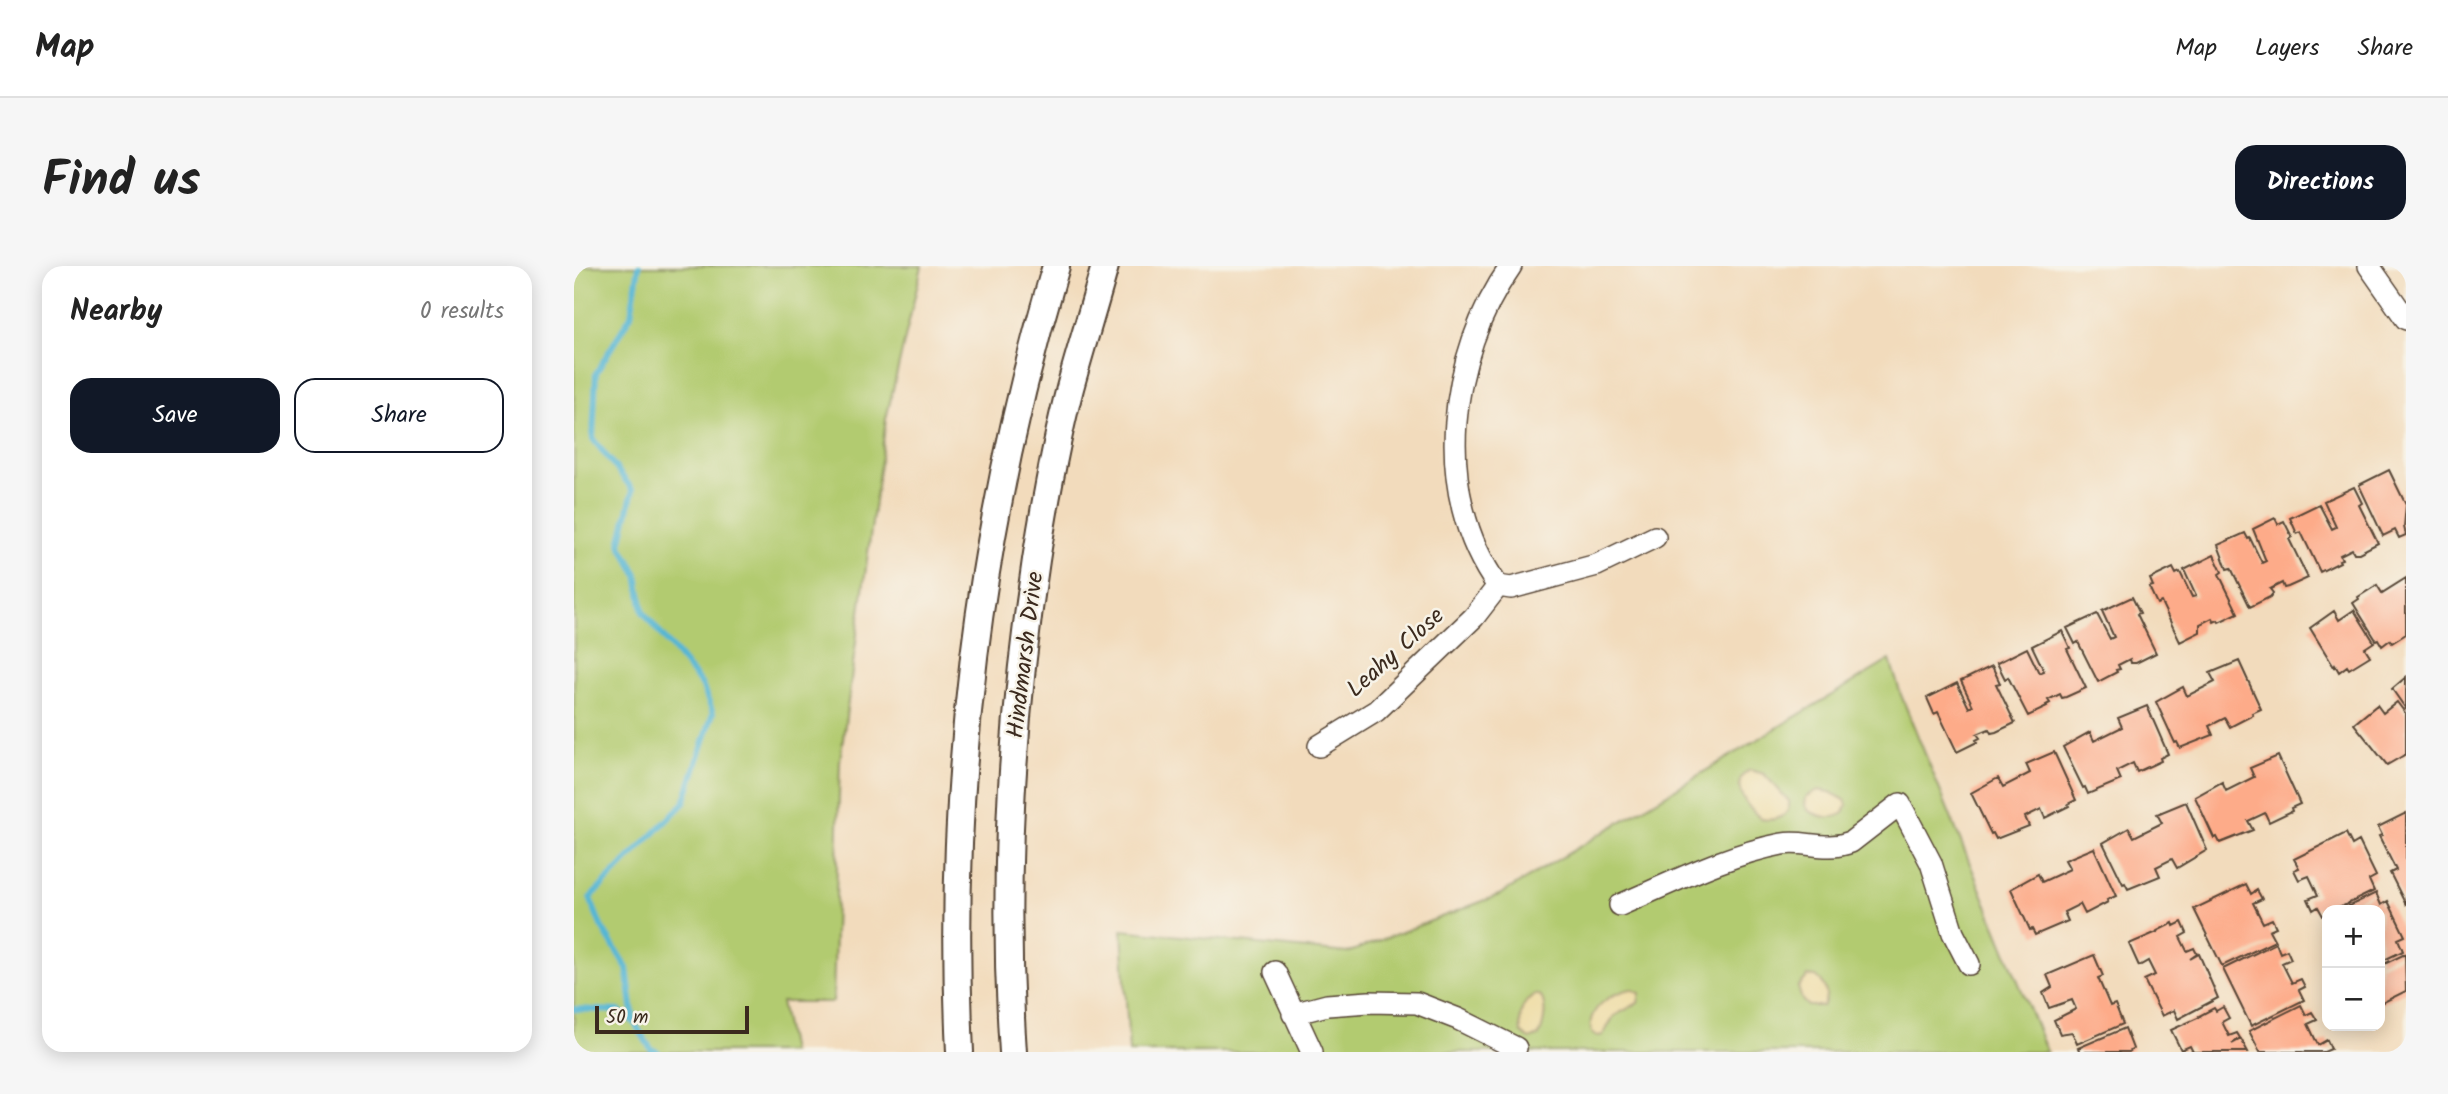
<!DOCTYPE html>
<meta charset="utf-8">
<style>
body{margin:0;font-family:Kalam,sans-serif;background:#f6f6f6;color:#222}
.controls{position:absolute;right:21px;bottom:21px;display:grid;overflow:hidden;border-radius:14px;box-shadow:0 4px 18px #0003}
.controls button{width:63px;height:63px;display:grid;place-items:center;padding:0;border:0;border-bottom:2px solid #e0e0e0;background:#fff;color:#222;font:35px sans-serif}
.scale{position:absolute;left:21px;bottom:18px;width:154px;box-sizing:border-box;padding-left:7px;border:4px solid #3b2a1e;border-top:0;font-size:19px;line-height:24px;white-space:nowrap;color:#3b2a1e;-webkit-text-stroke:5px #f7f3e8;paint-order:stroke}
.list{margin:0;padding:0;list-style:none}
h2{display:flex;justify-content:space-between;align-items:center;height:91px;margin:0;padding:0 28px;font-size:30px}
h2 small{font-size:23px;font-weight:400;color:#767676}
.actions{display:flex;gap:14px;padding:21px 28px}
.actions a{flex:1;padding:16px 0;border:2px solid #111827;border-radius:21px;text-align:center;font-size:24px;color:#111827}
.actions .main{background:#111827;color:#fff}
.map{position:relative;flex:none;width:1832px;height:786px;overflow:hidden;border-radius:21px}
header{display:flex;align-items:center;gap:42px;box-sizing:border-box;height:98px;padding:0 35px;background:#fff;border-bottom:2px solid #e0e0e0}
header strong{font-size:33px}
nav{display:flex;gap:38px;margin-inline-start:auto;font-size:24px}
.intro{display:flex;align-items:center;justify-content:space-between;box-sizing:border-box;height:168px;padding:0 42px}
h1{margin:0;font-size:49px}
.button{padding:18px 32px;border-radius:21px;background:#111827;color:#fff;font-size:24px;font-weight:700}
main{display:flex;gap:42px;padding:0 42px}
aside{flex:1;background:#fff;border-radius:21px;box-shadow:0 4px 18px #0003}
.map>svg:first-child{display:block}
.green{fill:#b2cb70;stroke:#767a47;stroke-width:2}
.sand{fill:#eeda9e;stroke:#94825e;stroke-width:2}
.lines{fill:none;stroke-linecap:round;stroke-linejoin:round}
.stream{stroke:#55b6d4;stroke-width:6}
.building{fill:#fdab89}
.minor-casing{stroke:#564536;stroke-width:24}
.major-casing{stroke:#564536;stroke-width:30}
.minor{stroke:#fff;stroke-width:21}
.major{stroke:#fff;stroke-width:26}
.labels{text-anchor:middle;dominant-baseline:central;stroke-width:5;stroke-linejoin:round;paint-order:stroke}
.street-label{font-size:24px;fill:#3b2a1e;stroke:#f7f3e8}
</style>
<header>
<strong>Map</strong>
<nav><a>Map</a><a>Layers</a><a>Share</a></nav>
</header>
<div class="intro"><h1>Find us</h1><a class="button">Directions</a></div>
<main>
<aside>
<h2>Nearby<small>0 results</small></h2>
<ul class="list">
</ul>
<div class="actions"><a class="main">Save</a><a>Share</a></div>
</aside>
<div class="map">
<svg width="1832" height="786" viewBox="0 0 1832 786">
<rect width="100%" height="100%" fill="#f7f3e8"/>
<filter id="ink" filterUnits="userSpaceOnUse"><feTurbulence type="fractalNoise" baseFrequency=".0143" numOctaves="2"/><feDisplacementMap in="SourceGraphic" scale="14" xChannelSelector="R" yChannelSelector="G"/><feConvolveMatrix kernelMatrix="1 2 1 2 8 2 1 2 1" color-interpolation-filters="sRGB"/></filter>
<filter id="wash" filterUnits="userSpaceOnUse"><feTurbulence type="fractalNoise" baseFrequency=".00686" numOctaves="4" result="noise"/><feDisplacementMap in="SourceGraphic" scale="28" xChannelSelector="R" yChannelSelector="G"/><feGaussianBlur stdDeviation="1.57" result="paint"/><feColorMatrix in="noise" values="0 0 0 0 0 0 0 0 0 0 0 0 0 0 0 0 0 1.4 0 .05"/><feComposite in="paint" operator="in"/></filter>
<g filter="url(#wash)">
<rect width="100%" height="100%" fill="#f2dbbc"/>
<path class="green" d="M0,0H348L312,153L266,495L259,736H207L217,786H0Z
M1316,394L1327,429L1473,786H555L548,664L773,687L925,629Z"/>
<path class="sand" d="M1176,504L1190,508L1215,535C1217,551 1201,555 1188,553C1173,542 1153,516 1176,504Z
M1244,524L1256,526L1271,534L1273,539L1270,547C1259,554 1246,551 1235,545L1231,539L1232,531Z
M1234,710L1242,711C1252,718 1255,730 1249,740H1234L1228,734L1224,721Z
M1057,723L1066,727L1064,737L1040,750L1029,769L1023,770L1018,767C1010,744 1037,727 1057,723Z
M960,729H966C974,740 970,758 965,770L955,773L947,766C945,750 946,738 960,729Z"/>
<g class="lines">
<path class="stream" d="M65,0L57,49L22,107L19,173L59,224L46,278L63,308L69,346L128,419L139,447L110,537L16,632L27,660L53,702L60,756L77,783L84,786
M0,743L45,745L60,756"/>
</g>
<g id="blocks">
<path class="building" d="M1815,204L1832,239L1830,261L1832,269L1825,272L1821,264L1809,270L1785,219Z
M1780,221L1788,237L1785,239L1804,277L1785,287H1780L1778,283L1766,289L1768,293L1765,294L1766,296L1746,306L1727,266L1723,268L1716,252L1745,238L1758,263L1762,261L1750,235Z
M1701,252L1704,258L1710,255L1718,271L1715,273L1734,312L1714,321L1710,322L1708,317L1696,323L1699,327L1696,331L1676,341L1657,302L1653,303L1644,279L1671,267L1674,273L1676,272L1688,297L1692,295L1679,263Z
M1640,289L1648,306L1645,308L1664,347L1645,356L1644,354L1640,356L1638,352L1626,358V366L1606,376L1587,336L1583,338L1575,321L1579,320L1576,313L1599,302L1602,308L1606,306L1618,331L1622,330L1610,304Z
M1832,312V368L1818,377L1816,374L1808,380L1804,373L1802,374L1779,337L1785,333L1784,331L1803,319L1808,327Z
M1558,331L1566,347L1563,348L1582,387L1562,397H1557L1556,393L1544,399L1546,403L1542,404L1543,406L1524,416L1504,376L1501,378L1493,362L1523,348L1536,373L1540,371L1528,345Z
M1780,344L1800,376L1791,382L1796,390L1775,403L1773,400L1765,406L1761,399L1760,401L1736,362L1760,345L1765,354Z
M1488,365L1496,382L1493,383L1512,422L1492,431L1488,432L1486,428L1474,434L1476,437L1472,439L1473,441L1454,450L1434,411L1431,413L1423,397L1453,382L1465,407L1470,405L1458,380Z
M1665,395L1687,443L1678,447L1679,449L1656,461L1651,452L1635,460L1639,469L1606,482L1603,476L1601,477L1582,436L1609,421L1613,430L1641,416L1636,407Z
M1418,400L1426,417L1422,418L1441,457L1422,466L1417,467L1415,463L1403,468L1406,472L1402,474L1403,476L1383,486L1364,446L1360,448L1353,432L1383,417L1395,442L1399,440L1387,415Z
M1832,411V443L1818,423Z
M1823,436L1832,448V488L1813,499L1780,458L1803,439L1809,447Z
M1573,440L1594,488L1586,492L1587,495L1563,506L1559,497L1543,505L1547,514L1514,528L1511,521L1509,522L1489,481L1516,466L1520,475L1548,461L1544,452Z
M1480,486L1502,534L1494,538L1495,540L1471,552L1467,543L1451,551L1455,560L1422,573L1419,567L1417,568L1397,527L1424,512L1429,521L1456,507L1452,498Z
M1704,490L1726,538L1717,542L1718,545L1695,556L1691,547L1674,555L1679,564L1646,577L1643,571L1640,572L1621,531L1648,516L1652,525L1680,511L1676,502Z
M1612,536L1633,584L1603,602L1598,593L1582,601L1586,610L1554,623L1551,617L1549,618L1529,577L1555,562L1560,571L1588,557L1583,548Z
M1832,547V639L1816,607L1822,604L1805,570L1808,569L1804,561Z
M1772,567L1778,579L1785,575L1802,610L1795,614L1800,625L1761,644H1753V648L1749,650L1744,641L1739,644L1734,633L1744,629L1735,610L1725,614L1720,604L1725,602L1720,593Z
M1520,582L1542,630L1533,634L1534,636L1511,648L1506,638L1490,646L1494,655L1461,669L1458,663L1456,664L1437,623L1464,608L1468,616L1496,603L1491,594Z
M1672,618L1677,628L1683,624L1688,633L1679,637L1689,657L1698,653L1702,661L1695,664L1701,675L1648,700L1620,643Z
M1802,627L1807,639L1814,635L1831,670L1824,673L1829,685L1806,696V644H1767Z
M1608,656L1613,667L1606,671L1613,685L1620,682L1623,688L1616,693L1625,688L1644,732L1604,753L1600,744L1588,750L1570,714L1581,709L1574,695L1565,700L1555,678L1583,666V665L1599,657L1600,660Z
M1702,677L1706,687L1713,684L1717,693L1708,697L1718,717L1727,713L1731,721L1725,724L1730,734L1677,760L1649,703Z
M1831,688L1832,725L1806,738V700Z
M1520,689L1529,710L1524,712L1536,740L1541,738L1549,758L1503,778L1498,766L1486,768L1480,754L1502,743L1498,734L1475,742L1469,727L1478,721L1473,709Z
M1727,739L1732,749L1738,746L1743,754L1734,758L1744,779L1753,774L1757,783L1750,786H1686L1675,765Z
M1649,741L1655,752L1648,756L1655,770L1663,767L1666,772L1658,778L1667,773L1674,786H1619L1616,780L1607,784L1597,764L1626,751L1625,750L1640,742L1642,745Z
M1551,762L1559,783L1555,786H1506L1504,782Z"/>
</g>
</g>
<g filter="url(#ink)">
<use href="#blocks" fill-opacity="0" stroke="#564536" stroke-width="2"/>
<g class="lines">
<defs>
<path id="minor" d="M937,0C874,89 857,227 924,320L937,322L1023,299L1081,271
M1795,0L1832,53
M745,480L802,445L900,351L924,320
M1046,639C1098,617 1151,589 1208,578C1232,574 1251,586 1277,576L1326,538L1357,597L1379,667L1395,698
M701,706L738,786
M719,748L753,739L795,736L843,737L884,753L942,782"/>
<path id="major" d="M386,786C373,515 405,260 482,0
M439,786C428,622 437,457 462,294C471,237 481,179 496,122C507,81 520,41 531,0"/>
</defs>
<use href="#minor" class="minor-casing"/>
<use href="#major" class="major-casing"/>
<use href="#minor" class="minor"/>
<use href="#major" class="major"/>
</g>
</g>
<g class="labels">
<g class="street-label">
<text transform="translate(822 387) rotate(-42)">Leahy Close</text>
<text transform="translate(452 389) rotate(-83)">Hindmarsh Drive</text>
</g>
</g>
</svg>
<div class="controls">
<button>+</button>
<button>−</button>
</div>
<div class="scale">50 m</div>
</div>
</main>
